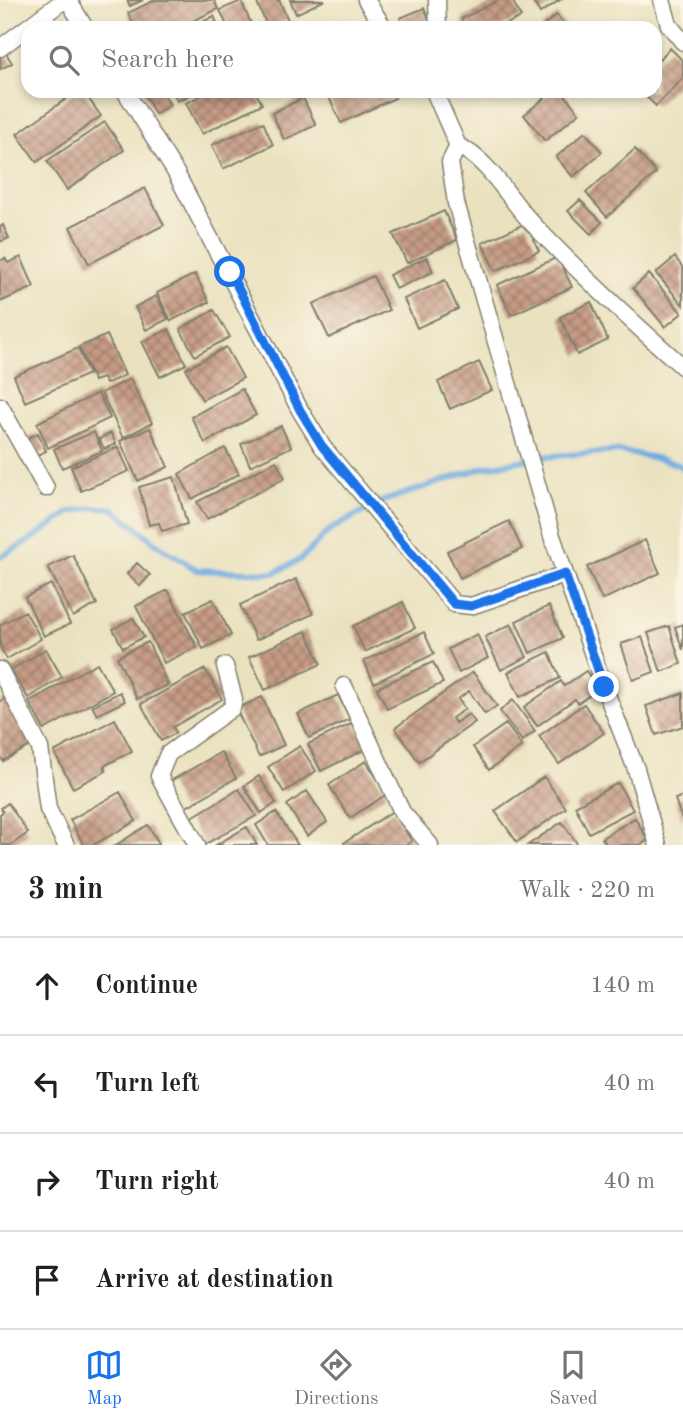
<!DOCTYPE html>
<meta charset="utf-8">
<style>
body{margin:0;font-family:"Old Standard TT",serif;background:#f6f6f6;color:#202124}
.stop{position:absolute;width:21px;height:21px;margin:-16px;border:5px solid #1a73e8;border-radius:50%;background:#fff}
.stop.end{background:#1a73e8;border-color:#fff;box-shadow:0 2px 7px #0008}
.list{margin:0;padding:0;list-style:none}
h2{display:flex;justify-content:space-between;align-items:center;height:91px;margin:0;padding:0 28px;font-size:30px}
h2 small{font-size:23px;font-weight:400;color:#757577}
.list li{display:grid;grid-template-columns:46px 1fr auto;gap:21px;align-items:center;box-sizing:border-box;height:98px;padding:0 28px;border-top:2px solid #e0e0e0}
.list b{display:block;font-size:26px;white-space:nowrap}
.list em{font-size:23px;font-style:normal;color:#757577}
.icon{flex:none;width:38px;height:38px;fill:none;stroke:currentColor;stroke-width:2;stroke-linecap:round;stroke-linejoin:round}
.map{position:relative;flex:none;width:683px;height:845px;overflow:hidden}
.search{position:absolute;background:#fff;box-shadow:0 4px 10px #0003;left:21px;right:21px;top:21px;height:77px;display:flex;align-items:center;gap:18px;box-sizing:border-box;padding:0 24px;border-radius:21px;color:#757577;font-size:26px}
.sheet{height:483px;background:#fff}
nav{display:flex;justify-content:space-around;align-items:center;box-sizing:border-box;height:98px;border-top:2px solid #e0e0e0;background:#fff;font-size:19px;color:#757577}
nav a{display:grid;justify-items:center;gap:4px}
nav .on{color:#1a73e8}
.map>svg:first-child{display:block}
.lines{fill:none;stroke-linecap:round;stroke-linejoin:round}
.stream{stroke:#6eace0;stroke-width:6}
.building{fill:url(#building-cross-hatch)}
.street-casing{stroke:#837f6e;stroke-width:19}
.street{stroke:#fff;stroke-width:16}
.route{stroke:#1a73e8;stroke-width:9}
</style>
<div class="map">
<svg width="683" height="845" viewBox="0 0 683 845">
<defs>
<pattern id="building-cross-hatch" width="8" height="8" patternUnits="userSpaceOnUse" patternTransform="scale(1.75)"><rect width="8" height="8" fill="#c69b85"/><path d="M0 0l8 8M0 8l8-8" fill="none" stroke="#a07e6c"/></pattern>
</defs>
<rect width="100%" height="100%" fill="#fcf5e5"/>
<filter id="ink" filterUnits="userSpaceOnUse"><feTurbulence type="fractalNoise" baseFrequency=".0143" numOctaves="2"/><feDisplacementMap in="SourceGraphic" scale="14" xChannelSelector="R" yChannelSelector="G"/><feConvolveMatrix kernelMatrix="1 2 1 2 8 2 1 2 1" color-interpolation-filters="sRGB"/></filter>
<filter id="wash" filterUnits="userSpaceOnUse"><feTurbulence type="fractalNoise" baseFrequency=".00686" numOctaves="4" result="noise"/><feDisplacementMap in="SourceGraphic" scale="28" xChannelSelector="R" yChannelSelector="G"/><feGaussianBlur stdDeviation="1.57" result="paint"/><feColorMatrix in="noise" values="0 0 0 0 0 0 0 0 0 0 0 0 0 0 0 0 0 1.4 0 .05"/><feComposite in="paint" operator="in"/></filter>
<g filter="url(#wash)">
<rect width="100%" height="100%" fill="#eae2bf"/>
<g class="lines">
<path class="stream" d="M0,557L32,539L70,512L90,508H112L161,547L197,570L274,573L301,559L331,529L383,501L482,468L541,457L618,451L660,459L679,465L683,469"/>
</g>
<g id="blocks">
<path class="building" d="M127,0H143L130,6Z
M155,0H214L218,9L178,28H135L128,13Z
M263,0H279L288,20L268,28L257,3Z
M290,0H325L296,14Z
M499,0H512L521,17L498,28H465L461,19Z
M532,0H560L540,13Z
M241,1L253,28H228L220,10Z
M424,8L432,25L425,28H405L400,18Z
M557,15L567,28H540Z
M214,16L219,28H191Z
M670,48L683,61V78L656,106L640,91H655V64Z
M6,53L12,63L1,69L0,57Z
M77,91H83L101,116L37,162L17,134Z
M143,91H162L170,105L155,114Z
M173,91H197L177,101Z
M210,91H255L262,104L202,134L186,103Z
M326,91H392L395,98L341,123Z
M553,91H562L579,113L545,141L524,115Z
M303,98L316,125L284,140L272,113Z
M105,122L124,150L67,190L47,161Z
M263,122L273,145L223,169L212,145Z
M585,132L602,152L573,177L556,157Z
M635,149L656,173L607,217L586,193Z
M145,188L164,225L89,264L70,227Z
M580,200L602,222L591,234L568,211Z
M444,211L457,240L407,263L393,234Z
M526,223L539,251L495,271L482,243Z
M3,225L9,238L0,242V227Z
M21,257L34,287L0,302V261L5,258L8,263Z
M427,257L433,272L396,289L389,275Z
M558,257L572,287L511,315L497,285Z
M675,257L683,268V305L656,273Z
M195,274L209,302L171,321L157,293Z
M649,274L682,313L665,327L633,288Z
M373,276L389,310L329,338L313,304Z
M445,280L458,309L417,328L404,299Z
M156,296L168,319L146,330L135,307Z
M591,302L608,340L577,355L560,317Z
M214,310L230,337L195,356L180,329Z
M169,329L186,364L160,377L142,342Z
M107,335L125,375L106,384L103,378L94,381L79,347Z
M226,347L243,378L202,400L186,369Z
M78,348L89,374L25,402L14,376Z
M479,362L492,390L450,409L438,382Z
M130,379L152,423L123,438L101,393Z
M242,389L256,415L205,443L191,417Z
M98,393L110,418L48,448L37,423Z
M281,426L291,447L250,466L241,444Z
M150,428L168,467L138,481L120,441Z
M94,432L102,451L62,468L54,449Z
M38,433L46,451L35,456L26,439Z
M111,433L116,444L104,449L99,439Z
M118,447L129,471L81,491L71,467Z
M225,448L239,474L192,499L179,474Z
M276,461L285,478L207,519L197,502Z
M174,477L187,524L162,531L159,523L149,525L139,487Z
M509,521L522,549L460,578L447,551Z
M645,540L660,573L602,600L587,567Z
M73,555L97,604L73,617L48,567Z
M137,563L150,575L140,586L127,574Z
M296,579L313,614L256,640L240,605Z
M51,584L70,624L44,636L25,597Z
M168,590L197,647L164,663L136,606Z
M213,599L231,635L203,649L185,612Z
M403,602L415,628L365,652L353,626Z
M549,606L563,638L530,653L516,621Z
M25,611L41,639L7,659L0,647V625Z
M133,618L144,637L123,648L113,629Z
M511,624L527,657L501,670L485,637Z
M683,624V650L675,627Z
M669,626L681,664L661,672L648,633Z
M306,631L321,664L265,690L249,657Z
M424,632L434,654L374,683L364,661Z
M477,634L488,658L459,673L448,649Z
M642,637L654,672L633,680L621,644Z
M148,642L168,685L137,699L117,657Z
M46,649L62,677L28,698L11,670Z
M549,652L560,678L520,697L508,672Z
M433,662L443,683L387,709L377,688Z
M97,663L113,691L44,730L29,702Z
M205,669L222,699L173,727L176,733L161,741L141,704Z
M586,671L598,689L578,703L575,699L537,726L524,707L561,681L564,686Z
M473,672L497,706L485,714L469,691L458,699L465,709L452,718L455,723L469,714L475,722L419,762L395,728Z
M120,692L125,701L97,715L92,706Z
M683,693V726L656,735L646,706Z
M338,695L350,719L309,738L298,714Z
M262,697L284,745L259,757L236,709Z
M6,698L32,745L3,761L0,755V701Z
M513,700L535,731L522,741L500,711Z
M584,704L604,733L559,764L539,736Z
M115,719L132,751L104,766L106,771L73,788L54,752Z
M355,722L368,748L321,771L308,744Z
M506,724L522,746L489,770L473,747Z
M300,746L316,771L284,792L268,767Z
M221,752L236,778L181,810L169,782Z
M366,761L387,794L350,818L329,785Z
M259,776L276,803L261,813L244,786Z
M544,777L566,808L517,842L495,811Z
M618,783L633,810L589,833L575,806Z
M239,789L256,816L204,845L189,819Z
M307,791L327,822L307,836L287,805Z
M120,792L136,821L93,845H84L70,820Z
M683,796V822L675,799Z
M8,803L28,833L11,845H0V814L3,812L1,808Z
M393,811L412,841L406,845H345L344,843Z
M276,812L298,845H268L256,825Z
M635,818L648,840L640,845H607L602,838Z
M562,822L578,845H528Z
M148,825L160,845H116Z
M247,827L257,845H216Z"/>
</g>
</g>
<g filter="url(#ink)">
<use href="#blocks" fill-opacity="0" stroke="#837f6e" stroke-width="2"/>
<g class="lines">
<defs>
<path id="street" d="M68,0L85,28
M366,0L384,28
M437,0L438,28
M662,0L669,25L683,42
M0,48L64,0
M125,91L176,173L300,410L322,446L454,604L471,606L565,574
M434,91L458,146C489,160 508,198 531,222C579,273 631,321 683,367
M458,146L450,162L456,203L552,536L604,687L636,769L658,845
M0,406L46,488
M0,670L40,748L48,809L66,845
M344,686L402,812L430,845
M197,845L159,776L168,754L232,708L234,699L225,666"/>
</defs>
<use href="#street" class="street-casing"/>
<use href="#street" class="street"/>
</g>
</g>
<g class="lines" filter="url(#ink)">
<path class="route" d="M230,272L300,410L322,446L454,604L471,606L565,574L604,687"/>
</g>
</svg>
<div class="stop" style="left:230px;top:272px"></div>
<div class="stop end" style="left:604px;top:687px"></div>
<div class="search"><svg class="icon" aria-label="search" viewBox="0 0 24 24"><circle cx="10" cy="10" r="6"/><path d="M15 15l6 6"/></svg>Search here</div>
</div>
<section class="sheet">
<h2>3 min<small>Walk · 220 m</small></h2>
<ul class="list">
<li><svg class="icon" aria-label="ahead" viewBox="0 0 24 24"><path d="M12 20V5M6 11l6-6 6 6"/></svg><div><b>Continue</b></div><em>140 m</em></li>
<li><svg class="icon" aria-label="left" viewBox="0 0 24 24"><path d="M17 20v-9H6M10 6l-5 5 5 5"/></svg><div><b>Turn left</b></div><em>40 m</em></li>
<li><svg class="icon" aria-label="right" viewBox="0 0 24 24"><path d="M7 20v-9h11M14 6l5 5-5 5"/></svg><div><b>Turn right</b></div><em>40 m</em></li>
<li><svg class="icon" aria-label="arrive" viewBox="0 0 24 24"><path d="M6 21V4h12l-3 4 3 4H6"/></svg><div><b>Arrive at destination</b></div></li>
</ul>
</section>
<nav>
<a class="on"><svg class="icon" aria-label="map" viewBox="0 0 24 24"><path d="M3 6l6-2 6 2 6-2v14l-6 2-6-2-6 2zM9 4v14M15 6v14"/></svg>Map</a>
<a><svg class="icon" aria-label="directions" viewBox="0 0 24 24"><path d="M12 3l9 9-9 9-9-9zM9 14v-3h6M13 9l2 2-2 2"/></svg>Directions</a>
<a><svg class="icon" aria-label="saved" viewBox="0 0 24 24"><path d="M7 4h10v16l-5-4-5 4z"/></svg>Saved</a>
</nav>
